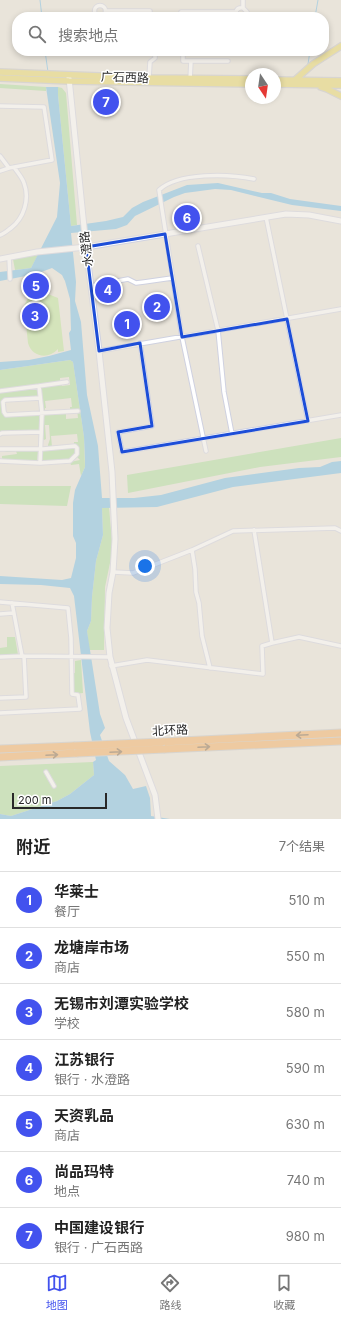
<!DOCTYPE html>
<html lang="zh">
<meta charset="utf-8">
<style>
body{margin:0;font-family:Inter,"Noto Sans SC",sans-serif;background:#f6f6f6;color:#222}
.compass{position:absolute;left:245px;top:68px;width:36px;height:36px;border-radius:50%;background:#fff;box-shadow:0 2px 6px #0003;rotate:167deg}
.scale{position:absolute;left:12px;bottom:10px;width:95px;box-sizing:border-box;padding-left:4px;border:2px solid #282828;border-top:0;font-size:11px;line-height:14px;white-space:nowrap;color:#282828;-webkit-text-stroke:3px #fff;paint-order:stroke}
.you{position:absolute;left:145px;top:566px;width:14px;height:14px;margin:-10px;border:3px solid #fff;border-radius:50%;background:#1a73e8;box-shadow:0 0 0 6px #1a73e833}
.badge{display:grid;place-items:center;width:26px;height:26px;border-radius:50%;background:#4252ee;color:#fff;font-size:13px;font-weight:700}
.pin{position:absolute;translate:-50% -50%;border:2px solid #fff;box-shadow:0 1px 4px #0006}
.list{margin:0;padding:0;list-style:none}
h2{display:flex;justify-content:space-between;align-items:center;height:52px;margin:0;padding:0 16px;font-size:17px}
h2 small{font-size:13px;font-weight:400;color:#767676}
.list li{display:grid;grid-template-columns:26px 1fr auto;gap:12px;align-items:center;box-sizing:border-box;height:56px;padding:0 16px;border-top:1px solid #e0e0e0}
.list b{display:block;font-size:15px;white-space:nowrap}
.list p{margin:0;font-size:13px;white-space:nowrap;color:#767676}
.list em{font-size:13px;font-style:normal;color:#767676}
.icon{flex:none;width:22px;height:22px;fill:none;stroke:currentColor;stroke-width:2;stroke-linecap:round;stroke-linejoin:round}
.map{position:relative;flex:none;width:341px;height:819px;overflow:hidden}
.search{position:absolute;background:#fff;box-shadow:0 2px 6px #0003;left:12px;right:12px;top:12px;height:44px;display:flex;align-items:center;gap:10px;box-sizing:border-box;padding:0 14px;border-radius:16px;color:#767676;font-size:15px}
.sheet{height:444px;background:#fff}
nav{display:flex;justify-content:space-around;align-items:center;box-sizing:border-box;height:56px;border-top:1px solid #e0e0e0;background:#fff;font-size:11px;color:#767676}
nav a{display:grid;justify-items:center;gap:2px}
nav .on{color:#4252ee}
.map>svg:first-child{display:block}
.green{fill:#ad9}
.pitch{fill:#bbe495}
.water{fill:#72bce6}
.lines{fill:none;stroke-linecap:round;stroke-linejoin:round}
.stream{stroke:#72bce6;stroke-width:1}
.street-casing{stroke:#cfd1e0;stroke-width:5.5}
.secondary-casing{stroke:#cfd1e0;stroke-width:7}
.primary-casing{stroke:#c3c3c3;stroke-width:8}
.highway-casing{stroke:#c3c3c3;stroke-width:9}
.street{stroke:#fff;stroke-width:3.5}
.secondary{stroke:#fff;stroke-width:5}
.primary{stroke:#e7d561;stroke-width:5.5}
.highway{stroke:#f4ac5b;stroke-width:7}
.highway-bridge-casing{stroke:#c3c3c3;stroke-width:9;stroke-linecap:butt}
.highway-bridge{stroke:#f4ac5b;stroke-width:7}
.oneway{stroke:#84633f}
.marked{fill:none;stroke:#1d4ed8;stroke-width:3;stroke-linejoin:round}
.labels{text-anchor:middle;dominant-baseline:central;stroke-width:3;stroke-linejoin:round;paint-order:stroke}
.street-label{font-size:12px;fill:#282828;stroke:#fff}
</style>
<div class="map">
<svg width="341" height="819" viewBox="0 0 341 819">
<rect width="100%" height="100%" fill="#e9e4da"/>
<path class="green" d="M0,84L46,87V91L0,88Z
M58,87L62,88L66,93L77,225L71,226L58,95Z
M38,255L31,268L15,270L13,259Z
M70,360L73,362L84,437L85,467L81,476L79,464L71,465L70,462L80,460L76,456L78,448L77,445H74V442H78L77,434L51,436L52,447H48V445L50,439L49,425H45L46,439L44,440L43,439L44,417L45,415L66,413V419L78,418L77,409L70,410V407H72L71,398L45,401L46,408H45V412H44L41,387L61,384L62,386L70,385L69,377L60,378V381L0,389V370Z
M36,388L38,393L37,397L4,399L3,414L6,416L39,415V430L0,433V392Z
M341,438V457L260,467L128,493L127,475Z
M74,447L76,448V453L69,460L43,462L41,460V452L44,450Z
M37,449L38,452L37,461L3,460L2,458V456L17,454L16,451L7,452L1,450Z
M0,486H71L67,506L0,504Z
M109,507L112,542L111,558L105,587L104,650H89L87,631L91,621L92,597L96,561L103,535L102,508Z
M7,637H15L18,655L0,656V648L7,647Z
M81,660L83,693L74,694L72,673H75V661Z
M93,762L94,775L70,794L57,801L11,816L0,814V766Z"/>
<path class="pitch" d="M39,294H48L58,298L64,351L58,352V349C48,360 32,357 28,343L24,306L28,298Z"/>
<path class="water" d="M46,87H58V95L71,226L106,221L123,217L132,208L143,202L187,185L218,183L262,193H271L290,199L341,206V211L292,205L231,190L215,189L185,193L174,197L135,216L127,225L116,229L71,233L76,282L75,301L81,322L87,395L98,446L102,498H134L161,495L225,478L299,468L320,467L332,462L341,461V473L233,487L157,507L102,508L103,535L96,561L92,597L91,621L87,631L100,714L105,728L100,735L109,761L125,775L133,789L146,786L150,798L151,816L170,819H0V814L11,816L57,801L70,794L94,775L93,762L96,760L90,732L74,596L70,588L41,585L0,584V576L62,580L71,578L76,558V543L73,536V503L75,490L85,467V460L84,437L73,362L70,360L0,370V362L29,360L49,356L71,350L69,333L71,330L70,299L65,281L62,275L52,268L36,274L0,281V272L31,268L57,217L60,183Z"/>
<g class="lines">
<path class="stream" d="M40,0L42,17
M315,17L318,0
M45,51L48,72
M308,64L310,51"/>
<defs>
<path id="street" d="M243,0V8L247,12L246,17
M94.5 11a5.5 5.5 0 1 1 11 0a5.5 5.5 0 1 1-11 0Z
M106,11H150L149,17H153
M181,17V12H236
M237,17C234,12 237,7 243,8
M183,51V61H228
M149,78L150,62L155,58V51
M190,80L191,61
M0,106L44,107L52,160L9,168L0,171
M0,156L9,168
M266,217L308,421
M0,235C4,234 7,231 11,228C24,218 30,199 24,183C22,177 17,172 14,167
M198,246L218,330L224,392L232,434
M9,257L10,279
M91,286L128,279L136,283L144,282L172,278
M140,343L152,426L118,432L122,452L341,415
M99,351L341,309
M39,386L67,382
M0,391L39,386L42,413L40,463L0,461
M40,398L5,400L3,402L4,412L6,415L78,411
M0,434L2,433L41,432
M0,449H43L75,446L77,448V454L70,461L40,463
M206,451L182,337L159,190C178,172 229,174 254,179
M192,550L195,569L196,592L199,603L202,636L210,668
M113,572L133,573L192,550L233,531L335,528L341,531
M0,602L68,608L71,638L72,694L78,695L80,709L0,713
M12,603L22,656
M0,614L13,613
M272,643L299,637L341,646
M0,657L24,656L110,657
M111,666L147,660L263,674L262,646L272,643L254,530
M0,698L26,697L24,656
M46,772L54,786"/>
<path id="secondary" d="M69,78L86,247L99,351L112,472L115,539L113,572L109,593L107,628L110,657L126,718L155,795L158,819
M0,259L37,252L86,247L286,214L309,215L341,221"/>
<path id="primary" d="M0,72L149,78L251,79
M0,78L69,81L251,84
M275,80L341,81
M295,80L313,64L341,46
M275,84L341,85
M321,87L327,89L341,96"/>
<path id="highway" d="M162,742L341,733
M0,749L74,746
M165,749L341,741
M0,757L77,753"/>
</defs>
<use href="#street" class="street-casing"/>
<use href="#secondary" class="secondary-casing"/>
<use href="#primary" class="primary-casing"/>
<use href="#highway" class="highway-casing"/>
<use href="#street" class="street"/>
<use href="#secondary" class="secondary"/>
<use href="#primary" class="primary"/>
<use href="#highway" class="highway"/>
<defs>
<path id="highway-bridge" d="M74,746L162,742
M77,753L165,749"/>
</defs>
<use href="#highway-bridge" class="highway-bridge-casing"/>
<use href="#highway-bridge" class="highway-bridge"/>
</g>
<defs><path id="oneway-shaft" d="M-6 0H5M1.5-3L5.5 0L1.5 3" fill="none" stroke-width="1.6" stroke-linecap="round" stroke-linejoin="round"/></defs>
<g class="oneway">
<use href="#oneway-shaft" transform="translate(302 735) rotate(177)"/>
<use href="#oneway-shaft" transform="translate(204 747) rotate(-3)"/>
<use href="#oneway-shaft" transform="translate(116 752) rotate(-3)"/>
<use href="#oneway-shaft" transform="translate(52 755) rotate(-3)"/>
</g>
<path d="M0 0H341V819H0ZM165,234L182,337L287,319L308,421L122,452L118,432L152,426L140,343L99,351L86,247Z" fill="#e9e4da" fill-opacity=".55" fill-rule="evenodd"/>
<path class="marked" d="M165,234L182,337L287,319L308,421L122,452L118,432L152,426L140,343L99,351L86,247Z"/>
<g class="labels">
<g class="street-label">
<text transform="translate(125 77) rotate(2)">广石西路</text>
<text transform="translate(86 249) rotate(-97)">水澄路</text>
<text transform="translate(170 730) rotate(-3)">北环路</text>
</g>
</g>
</svg>
<svg class="compass" viewBox="-18 -18 36 36"><path d="M0-13l5 13h-10z" fill="#e53935"/><path d="M0 13l5-13h-10z" fill="#767676"/></svg>
<div class="scale">200 m</div>
<div class="you"></div>
<div class="pin badge" style="left:127px;top:324px">1</div>
<div class="pin badge" style="left:157px;top:307px">2</div>
<div class="pin badge" style="left:35px;top:316px">3</div>
<div class="pin badge" style="left:108px;top:290px">4</div>
<div class="pin badge" style="left:36px;top:286px">5</div>
<div class="pin badge" style="left:187px;top:218px">6</div>
<div class="pin badge" style="left:106px;top:102px">7</div>
<div class="search"><svg class="icon" aria-label="search" viewBox="0 0 24 24"><circle cx="10" cy="10" r="6"/><path d="M15 15l6 6"/></svg>搜索地点</div>
</div>
<section class="sheet">
<h2>附近<small>7个结果</small></h2>
<ul class="list">
<li><span class="badge">1</span><div><b>华莱士</b><p>餐厅</p></div><em>510 m</em></li>
<li><span class="badge">2</span><div><b>龙塘岸市场</b><p>商店</p></div><em>550 m</em></li>
<li><span class="badge">3</span><div><b>无锡市刘潭实验学校</b><p>学校</p></div><em>580 m</em></li>
<li><span class="badge">4</span><div><b>江苏银行</b><p>银行 · 水澄路</p></div><em>590 m</em></li>
<li><span class="badge">5</span><div><b>天资乳品</b><p>商店</p></div><em>630 m</em></li>
<li><span class="badge">6</span><div><b>尚品玛特</b><p>地点</p></div><em>740 m</em></li>
<li><span class="badge">7</span><div><b>中国建设银行</b><p>银行 · 广石西路</p></div><em>980 m</em></li>
</ul>
</section>
<nav>
<a class="on"><svg class="icon" aria-label="map" viewBox="0 0 24 24"><path d="M3 6l6-2 6 2 6-2v14l-6 2-6-2-6 2zM9 4v14M15 6v14"/></svg>地图</a>
<a><svg class="icon" aria-label="directions" viewBox="0 0 24 24"><path d="M12 3l9 9-9 9-9-9zM9 14v-3h6M13 9l2 2-2 2"/></svg>路线</a>
<a><svg class="icon" aria-label="saved" viewBox="0 0 24 24"><path d="M7 4h10v16l-5-4-5 4z"/></svg>收藏</a>
</nav>
